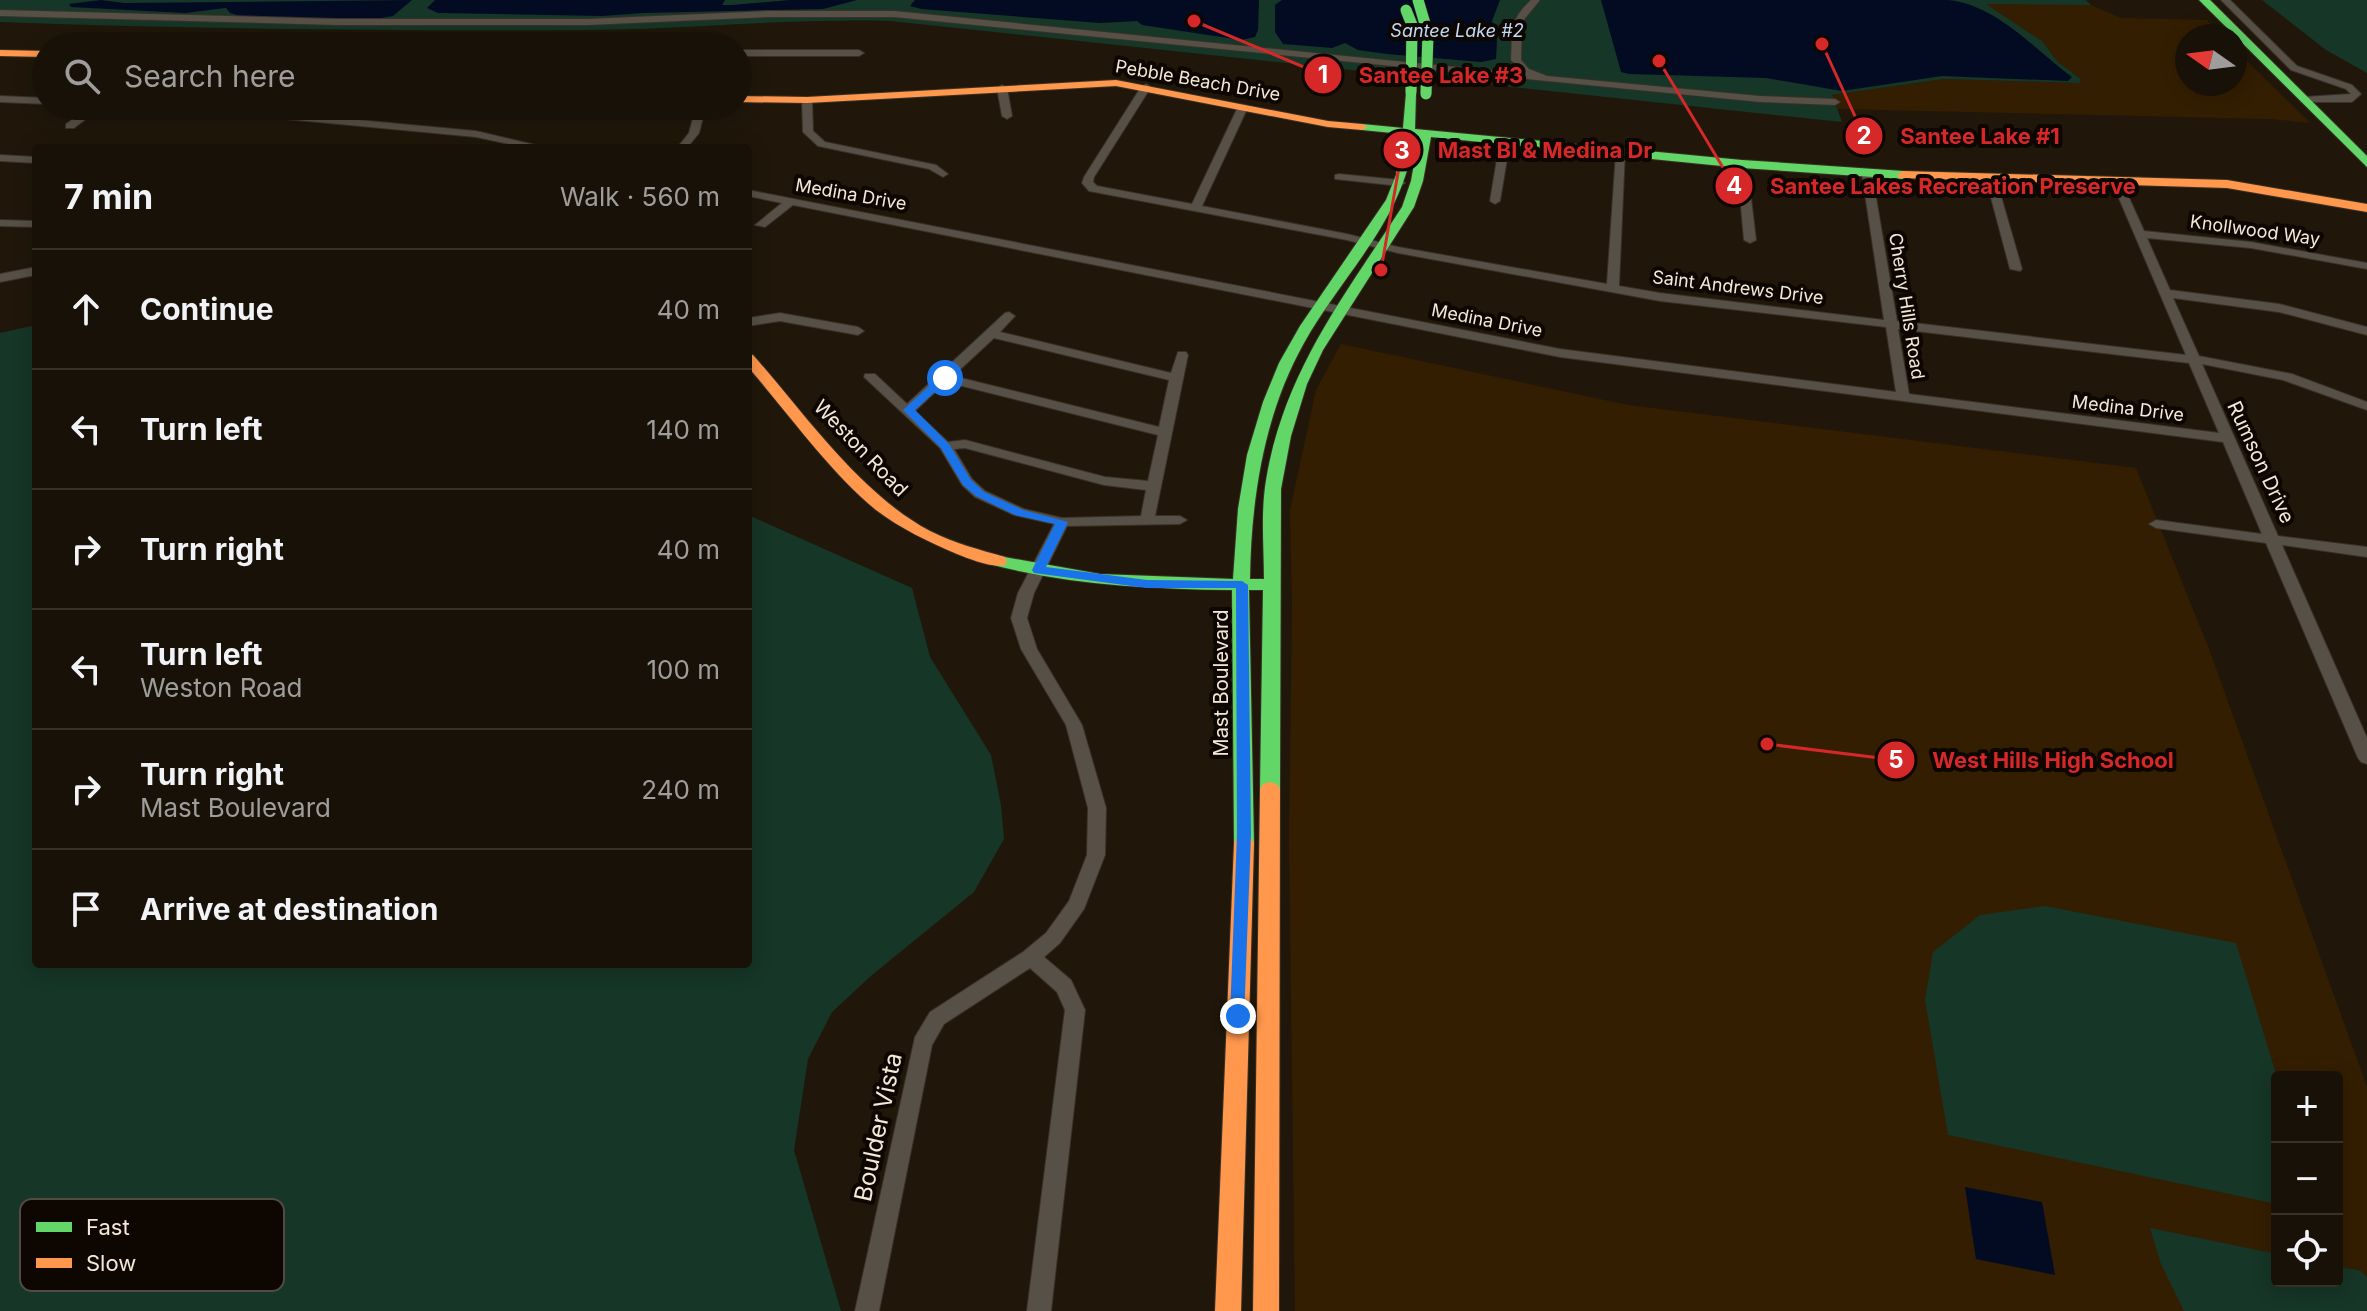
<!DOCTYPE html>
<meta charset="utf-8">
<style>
body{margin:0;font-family:Inter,sans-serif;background:#211a12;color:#f1f3f6}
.controls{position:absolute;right:24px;bottom:24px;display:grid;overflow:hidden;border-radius:8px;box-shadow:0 4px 20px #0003}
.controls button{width:72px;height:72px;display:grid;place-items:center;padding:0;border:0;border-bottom:2px solid #363129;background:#181108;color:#f1f3f6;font:40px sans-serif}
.compass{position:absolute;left:2175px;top:24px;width:72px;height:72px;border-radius:50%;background:#181108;box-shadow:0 4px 20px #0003;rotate:284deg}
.stop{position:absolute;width:24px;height:24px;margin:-18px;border:6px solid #1a73e8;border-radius:50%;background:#fff}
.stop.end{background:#1a73e8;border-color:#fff;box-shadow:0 2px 8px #0008}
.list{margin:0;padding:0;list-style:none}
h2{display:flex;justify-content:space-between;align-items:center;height:104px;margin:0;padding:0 32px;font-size:34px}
h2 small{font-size:26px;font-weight:400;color:#9f9d9c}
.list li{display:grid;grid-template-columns:52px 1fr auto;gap:24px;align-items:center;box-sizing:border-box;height:120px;padding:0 32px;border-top:2px solid #363129}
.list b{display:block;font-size:30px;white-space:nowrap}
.list p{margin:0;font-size:26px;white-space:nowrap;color:#9f9d9c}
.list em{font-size:26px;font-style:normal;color:#9f9d9c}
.icon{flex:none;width:44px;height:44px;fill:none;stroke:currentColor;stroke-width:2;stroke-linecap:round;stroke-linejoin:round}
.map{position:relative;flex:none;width:2367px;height:1311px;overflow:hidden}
.search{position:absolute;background:#181108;box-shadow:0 4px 20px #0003;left:32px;top:32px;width:720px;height:88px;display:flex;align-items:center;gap:20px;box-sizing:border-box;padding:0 28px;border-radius:44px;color:#9f9d9c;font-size:30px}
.panel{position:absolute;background:#181108;box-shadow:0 4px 20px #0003;left:32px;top:144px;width:720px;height:824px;border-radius:8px}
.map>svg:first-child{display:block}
.built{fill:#331e01;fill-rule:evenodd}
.green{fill:#163627}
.water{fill:#030b23}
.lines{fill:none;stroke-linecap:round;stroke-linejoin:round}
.street-casing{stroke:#393129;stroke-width:2}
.fast-casing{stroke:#393129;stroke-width:2}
.slow-casing{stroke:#393129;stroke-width:2}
.street{fill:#575046;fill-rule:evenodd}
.fast{fill:#63d668;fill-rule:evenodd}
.slow{fill:#ff974d;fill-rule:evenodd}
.fast-bridge-casing{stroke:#393129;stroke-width:12;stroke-linecap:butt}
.fast-bridge{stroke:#63d668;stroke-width:11}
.route{fill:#1a73e8}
.labels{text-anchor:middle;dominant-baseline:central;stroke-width:8;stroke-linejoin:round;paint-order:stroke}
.far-water-label{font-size:18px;font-style:italic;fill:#c4d9f5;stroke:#0d0601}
.far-street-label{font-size:18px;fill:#f5e8d9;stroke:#0d0601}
.street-label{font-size:20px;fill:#f5e8d9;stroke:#0d0601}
.near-street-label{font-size:24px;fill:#f5e8d9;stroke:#0d0601}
.key{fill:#0d0601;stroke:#534a42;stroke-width:2}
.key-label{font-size:22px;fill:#f5e8d9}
.leader{fill:none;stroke:#d62828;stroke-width:3}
.callout-dot{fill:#d62828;stroke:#0d0601;stroke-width:3}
.mark-label{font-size:24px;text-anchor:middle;font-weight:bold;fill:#fff}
.callout-label{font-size:22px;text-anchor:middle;font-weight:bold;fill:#d62828;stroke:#0d0601;stroke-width:8;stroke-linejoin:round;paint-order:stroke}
</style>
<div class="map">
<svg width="2367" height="1311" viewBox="0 0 2367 1311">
<rect width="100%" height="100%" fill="#20170a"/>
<path class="built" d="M1984,3L2091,5L2121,18L2207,20L2222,36H2187V84H2235V49L2310,123L2271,119L1838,109L1831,95L1944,79L2080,83L2081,79L2058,62L2042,41Z
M1341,344L1628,405L2136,468L2209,649L2367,1087V1311H1295L1289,840L1292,605L1290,510L1316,390ZM2277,1077H2337V1281H2277Z"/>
<path class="green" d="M0,0H2086L2091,5L1986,4L2042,41L2058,62L2081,79L2080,83L1944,79L1832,95L1842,122L890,21C787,18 684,30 581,30C388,31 194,29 0,22Z
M2262,0H2367V73L2326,50Z
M36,325V964H748V515L912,588L930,657L991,755L1001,805L1004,839L974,892L872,975L832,1012L808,1059L794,1150L841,1311H0V333Z
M2045,906L2236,943L2277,1077V1204L1948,1135L1925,1000L1933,952L1980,915Z
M2150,1228L2277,1254V1281H2337V1266L2361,1271L2367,1277V1311H2184L2161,1264Z"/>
<path class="water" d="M101,0L124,3L412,0L393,16L370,20L240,16L230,13L226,8L185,13L71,7L69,4Z
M435,0H725L722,5H732L790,0H857L823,9L643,13L602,16L438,13L427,8Z
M915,0H1259L1258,30L1255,37L1241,40L1142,25L1137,21L1100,23L921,9L910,6Z
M1282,0H1500L1492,21L1497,41L1496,59L1481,62L1387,54L1358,50L1345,43L1332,48L1283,44L1275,32V5Z
M1601,0H1948C1997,5 2034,49 2072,77L2068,81L1942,76L1842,91L1766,78L1629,74L1621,72Z
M1965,1187L2042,1202L2055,1275L1976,1259Z"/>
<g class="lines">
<defs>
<path id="street" d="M1531,0H1540L1522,22L1521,60L1529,69L1547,76L1760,96L1835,99L1840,102L1835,105L1760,102L894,17H768L588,25H337L0,16V10L337,19H588L768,11H894L1526,74L1511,60C1513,30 1508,22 1531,0Z
M2221,0H2230L2297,66L2352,85L2361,94L2352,102H2301V98L2304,97L2351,94L2346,89L2291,70Z
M738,50H859L864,53L859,56H738Z
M1146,84L1151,87L1094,177L1093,182L1097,186L1192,204L1237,109L1242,106L1247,109L1202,206L1347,234L1398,247L1607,284L1616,152L1625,150L1619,286L1660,293L1884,320L1862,174L1867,171L1872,174L1897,321L2186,355L2112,182L2117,179L2122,182L2144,231L2251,242L2367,263V269L2251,248L2147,238L2170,290L2279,304L2367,327V335L2279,312L2173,298L2199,356L2292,374L2367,402V410L2283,380L2202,364L2278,536L2367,547V557L2282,545L2367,738V764L2361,762L2358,758L2266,543L2156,528L2149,524L2156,520L2262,534L2223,442L1560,357L793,205L765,227L755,225L782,203L748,196V190L1560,349L1896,392L1886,327L1660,301L1398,253L1347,240L1089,191L1082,183L1084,177L1141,87ZM1898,329L2189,363L2219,433L1909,394Z
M1002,85L1007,88L1012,116L1007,119L1002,116L997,88Z
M0,96L46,98V104L0,102Z
M807,97L812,100L813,131L825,142L936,165L948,174L943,177L929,169L818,146L803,132L802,100Z
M92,106H103L74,128H66V124Z
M174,106H210L476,131L548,148H528L476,137L179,109Z
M696,106H706L699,133L687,148H677L689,133Z
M1505,138L1510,141L1500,201L1495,204L1490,201L1500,141Z
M0,155L36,157V163L0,161Z
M1742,161L1747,164L1756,240L1750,243L1744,240L1737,164Z
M1339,174L1400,180L1405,183L1400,186L1335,179V175Z
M1991,176L1996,179L2022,269L2020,271L2010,269L1986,179Z
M0,220L36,221V227L0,226Z
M36,267V275L0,282V274Z
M1009,312L1015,316L1000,332L1171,373L1178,352H1186L1188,355L1155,516H1180L1187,520L1180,524L1067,526L1034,593L1027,618L1037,649L1082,725L1106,808L1105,855L1084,909L1060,943L1044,957L1071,980L1085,1010L1051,1311H1027L1065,1010L1057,992L1030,968L944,1024L932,1045L879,1311H855L915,1037L930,1012L1023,952L1046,933L1069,901L1087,855L1088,808L1066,725L1021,649L1011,618L1018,593L1054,524L1014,515L975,497L962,485L940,448L864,377L865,374H875L907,404L1005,313ZM994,338L1169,380L1159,427L953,376ZM946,382L1158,435L1148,481L1105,477L965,440L948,442L915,411ZM965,448L1104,485L1146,490L1141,516L1062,518L1024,509L985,491L972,479L954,449Z
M780,313L858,327L864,331L858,335L780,321L748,326V318Z"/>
<path id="fast" d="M2199,0H2210L2367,156V167Z
M1411,90L1416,93L1415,129L1742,160L1903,171L1909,175L1903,179L1742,168L1431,137L1423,181L1414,207L1323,350L1307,384L1291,436L1281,489L1280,789L1277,794H1263L1260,789L1263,590H1249L1254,843L1251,848L1244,851L1237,848L1234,843L1232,590C1151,589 1072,585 993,565L991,561L999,556L1100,574L1233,579L1238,509L1247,455L1263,402L1279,363L1300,326L1386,200L1396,175L1403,134L1362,130L1356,127L1362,124L1403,128L1406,93ZM1414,135L1419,136L1411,181L1402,207C1343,298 1281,376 1265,487C1261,517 1264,549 1264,579H1250C1251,499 1264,414 1304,343C1343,273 1406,218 1414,135Z"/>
<path id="slow" d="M0,50L46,51V57L0,56Z
M1116,80L1328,121L1362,124L1368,127L1362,130L1328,127L1116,86L807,103L738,102V96L807,97Z
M1903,171L2227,180L2367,204V212L2227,188L1899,178L1897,175Z
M748,354L753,355C805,414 860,494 930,531C954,543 980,550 1005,557L1007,561L1005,565C991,568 970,559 957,554C929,542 901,529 876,510C828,470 789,414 748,367Z
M1270,782L1277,784L1280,789L1279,1311H1253L1260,789L1263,784Z
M1244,835L1251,838L1254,843L1241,1311H1215L1234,843L1237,838Z"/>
</defs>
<use href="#street" class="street-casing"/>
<use href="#fast" class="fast-casing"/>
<use href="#slow" class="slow-casing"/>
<use href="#street" class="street"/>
<use href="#fast" class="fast"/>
<use href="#slow" class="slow"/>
<defs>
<path id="fast-bridge" d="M1418,0L1428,34L1426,94
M1406,10L1412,25L1411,92"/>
</defs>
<use href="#fast-bridge" class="fast-bridge-casing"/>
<use href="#fast-bridge" class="fast-bridge"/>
</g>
<path class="route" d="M941,375L950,378L915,410L949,444L971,480L984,492L1023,510L1068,522L1046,567L1147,580L1242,581L1248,585L1251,834L1244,1020L1238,1022L1230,1016L1237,834L1236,588H1147L1034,573L1032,570L1055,524L1015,515L976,496L963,485L941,448L903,410Z"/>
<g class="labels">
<g class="far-water-label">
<text x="1457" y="30">Santee Lake #2</text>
</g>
<g class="far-street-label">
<text transform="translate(1198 80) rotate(10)">Pebble Beach Drive</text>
<text transform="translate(851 194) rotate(10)">Medina Drive</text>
<text transform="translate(2255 230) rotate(8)">Knollwood Way</text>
<text transform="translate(1738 287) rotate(7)">Saint Andrews Drive</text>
<text transform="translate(1907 306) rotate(81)">Cherry Hills Road</text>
<text transform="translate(1487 320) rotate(11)">Medina Drive</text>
<text transform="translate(2128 408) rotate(7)">Medina Drive</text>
</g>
<g class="street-label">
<text transform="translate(861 448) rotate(46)">Weston Road</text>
<text transform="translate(2261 462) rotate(65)">Rumson Drive</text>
<text transform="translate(1221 683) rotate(-90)">Mast Boulevard</text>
</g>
<g class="near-street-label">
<text transform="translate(878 1127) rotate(-78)">Boulder Vista</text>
</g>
</g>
<rect x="20" y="1199" width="264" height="92" rx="12" class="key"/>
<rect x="36" y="1222" width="36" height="10" fill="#63d668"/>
<rect x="36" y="1258" width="36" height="10" fill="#ff974d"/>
<g class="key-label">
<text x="86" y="1235">Fast</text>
<text x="86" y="1271">Slow</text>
</g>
<path class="leader" d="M1194 21L1323 75M1822 44L1864 136M1381 270L1402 150M1659 61L1734 186M1767 744L1896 760"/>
<g class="callout-dot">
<circle cx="1194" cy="21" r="8"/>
<circle cx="1822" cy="44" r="8"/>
<circle cx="1381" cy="270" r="8"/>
<circle cx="1659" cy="61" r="8"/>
<circle cx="1767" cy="744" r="8"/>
<circle cx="1323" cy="75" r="20"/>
<circle cx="1864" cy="136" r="20"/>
<circle cx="1402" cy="150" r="20"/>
<circle cx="1734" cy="186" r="20"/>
<circle cx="1896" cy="760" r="20"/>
</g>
<g class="mark-label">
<text x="1323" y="83">1</text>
<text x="1864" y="144">2</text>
<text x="1402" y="159">3</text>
<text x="1734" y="194">4</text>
<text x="1896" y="768">5</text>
</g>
<g class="callout-label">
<text x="1441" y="83">Santee Lake #3</text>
<text x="1980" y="144">Santee Lake #1</text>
<text x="1545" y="158">Mast Bl &amp; Medina Dr</text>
<text x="1953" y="194">Santee Lakes Recreation Preserve</text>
<text x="2053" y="768">West Hills High School</text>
</g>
</svg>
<div class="controls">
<button>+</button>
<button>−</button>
<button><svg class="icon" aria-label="locate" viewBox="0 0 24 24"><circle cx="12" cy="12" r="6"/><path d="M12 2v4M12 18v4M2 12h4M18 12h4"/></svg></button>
</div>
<svg class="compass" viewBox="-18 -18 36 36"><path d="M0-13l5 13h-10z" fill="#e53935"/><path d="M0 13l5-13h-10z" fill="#9f9d9c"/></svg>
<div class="stop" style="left:945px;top:378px"></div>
<div class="stop end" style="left:1238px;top:1016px"></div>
<div class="search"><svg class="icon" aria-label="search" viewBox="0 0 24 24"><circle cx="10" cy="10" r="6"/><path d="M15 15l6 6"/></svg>Search here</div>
<section class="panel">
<h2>7 min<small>Walk · 560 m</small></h2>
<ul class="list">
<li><svg class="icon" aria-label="ahead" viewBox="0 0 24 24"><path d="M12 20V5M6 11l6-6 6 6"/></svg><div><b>Continue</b></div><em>40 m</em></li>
<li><svg class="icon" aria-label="left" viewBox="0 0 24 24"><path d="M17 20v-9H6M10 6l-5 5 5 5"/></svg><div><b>Turn left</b></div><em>140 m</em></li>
<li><svg class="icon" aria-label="right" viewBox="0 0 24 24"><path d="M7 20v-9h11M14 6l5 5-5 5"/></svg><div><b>Turn right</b></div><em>40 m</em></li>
<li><svg class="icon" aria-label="left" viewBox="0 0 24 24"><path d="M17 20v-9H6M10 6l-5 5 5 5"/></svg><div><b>Turn left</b><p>Weston Road</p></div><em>100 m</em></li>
<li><svg class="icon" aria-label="right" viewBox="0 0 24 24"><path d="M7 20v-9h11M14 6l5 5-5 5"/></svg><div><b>Turn right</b><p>Mast Boulevard</p></div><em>240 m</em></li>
<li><svg class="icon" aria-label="arrive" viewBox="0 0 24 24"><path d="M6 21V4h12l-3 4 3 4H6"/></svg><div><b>Arrive at destination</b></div></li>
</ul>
</section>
</div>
